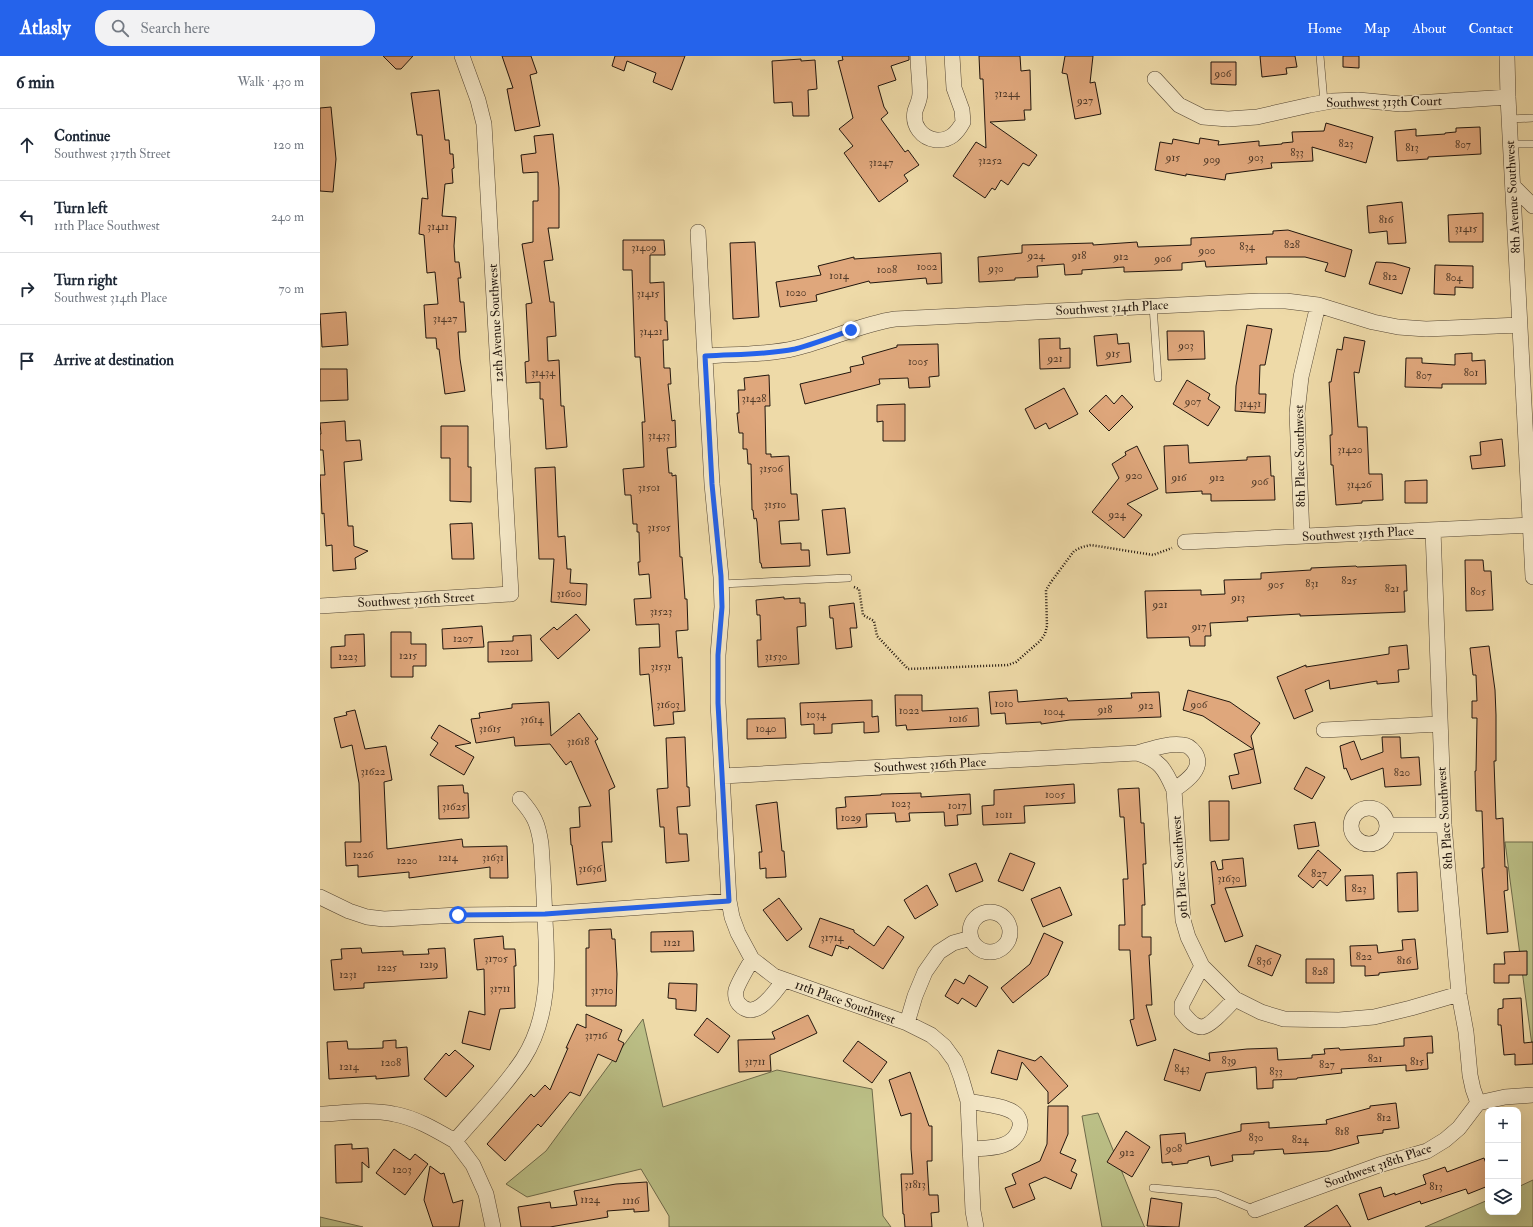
<!DOCTYPE html>
<meta charset="utf-8">
<style>
body{margin:0;font-family:"IM FELL Double Pica",serif;background:#f2f2f3;color:#1f2937}
.controls{position:absolute;right:12px;bottom:12px;display:grid;overflow:hidden;border-radius:8px;box-shadow:0 4px 16px #0002}
.controls button{width:36px;height:36px;display:grid;place-items:center;padding:0;border:0;border-bottom:1px solid #e0e1e3;background:#fff;color:#1f2937;font:20px sans-serif}
.stop{position:absolute;width:12px;height:12px;margin:-9px;border:3px solid #2563eb;border-radius:50%;background:#fff}
.stop.end{background:#2563eb;border-color:#fff;box-shadow:0 1px 4px #0008}
.list{margin:0;padding:0;list-style:none}
h2{display:flex;justify-content:space-between;align-items:center;height:52px;margin:0;padding:0 16px;font-size:17px}
h2 small{font-size:13px;font-weight:400;color:#747a83}
.list li{display:grid;grid-template-columns:26px 1fr auto;gap:12px;align-items:center;box-sizing:border-box;height:72px;padding:0 16px;border-top:1px solid #e0e1e3}
.list b{display:block;font-size:15px;white-space:nowrap}
.list p{margin:0;font-size:13px;white-space:nowrap;color:#747a83}
.list em{font-size:13px;font-style:normal;color:#747a83}
.icon{flex:none;width:22px;height:22px;fill:none;stroke:currentColor;stroke-width:2;stroke-linecap:round;stroke-linejoin:round}
.map{position:relative;flex:none;width:1213px;height:1171px;overflow:hidden}
header{display:flex;align-items:center;gap:24px;box-sizing:border-box;height:56px;padding:0 20px;background:#2563eb;color:#fff}
header strong{font-size:19px}
nav{display:flex;gap:22px;margin-inline-start:auto;font-size:14px}
.search{width:280px;height:36px;background:#f2f2f3;display:flex;align-items:center;gap:10px;box-sizing:border-box;padding:0 14px;border-radius:16px;color:#747a83;font-size:15px}
main{display:flex}
aside{flex:1;background:#fff}
.map>svg:first-child{display:block}
.green{fill:#bbbf86;stroke:#6e6a4a}
.building{fill:#dfa77c;stroke:#21150d}
.lines{fill:none;stroke-linecap:round;stroke-linejoin:round}
.service-casing{stroke:#544634;stroke-width:8}
.minor-casing{stroke:#544634;stroke-width:16}
.path{stroke:#21150d;stroke-width:2.5;stroke-dasharray:1 2;stroke-linecap:butt}
.service{stroke:#f4e7c6;stroke-width:7}
.minor{stroke:#f4e7c6;stroke-width:15}
.route{stroke:#2563eb;stroke-width:5}
.labels{text-anchor:middle;dominant-baseline:central;stroke-width:3;stroke-linejoin:round;paint-order:stroke}
.number-label{font-size:11px;fill:#503a29}
.street-label{font-size:13px;fill:#21150d;stroke:#f4e7c6}
</style>
<header>
<strong>Atlasly</strong>
<div class="search"><svg class="icon" aria-label="search" viewBox="0 0 24 24"><circle cx="10" cy="10" r="6"/><path d="M15 15l6 6"/></svg>Search here</div>
<nav><a>Home</a><a>Map</a><a>About</a><a>Contact</a></nav>
</header>
<main>
<aside>
<h2>6 min<small>Walk · 430 m</small></h2>
<ul class="list">
<li><svg class="icon" aria-label="ahead" viewBox="0 0 24 24"><path d="M12 20V5M6 11l6-6 6 6"/></svg><div><b>Continue</b><p>Southwest 317th Street</p></div><em>120 m</em></li>
<li><svg class="icon" aria-label="left" viewBox="0 0 24 24"><path d="M17 20v-9H6M10 6l-5 5 5 5"/></svg><div><b>Turn left</b><p>11th Place Southwest</p></div><em>240 m</em></li>
<li><svg class="icon" aria-label="right" viewBox="0 0 24 24"><path d="M7 20v-9h11M14 6l5 5-5 5"/></svg><div><b>Turn right</b><p>Southwest 314th Place</p></div><em>70 m</em></li>
<li><svg class="icon" aria-label="arrive" viewBox="0 0 24 24"><path d="M6 21V4h12l-3 4 3 4H6"/></svg><div><b>Arrive at destination</b></div></li>
</ul>
</aside>
<div class="map">
<svg width="1213" height="1171" viewBox="0 0 1213 1171">
<rect width="100%" height="100%" fill="#eedaa8"/>
<filter id="stains"><feTurbulence type="fractalNoise" baseFrequency=".005" numOctaves="4"/><feColorMatrix values="0 0 0 0 .2 0 0 0 0 .09 0 0 0 0 .02 0 0 0 .5 -.17"/></filter>
<radialGradient id="worn" r=".72"><stop offset=".6" stop-color="#630" stop-opacity="0"/><stop offset="1" stop-color="#630" stop-opacity=".3"/></radialGradient>
<path class="green" d="M1185,786H1213V997Z
M323,963L343,1051L457,1014L552,1033L563,1160L571,1171H349V1160L321,1113L207,1141L186,1128L226,1095Z
M778,1057L824,1170L825,1171H782L762,1060Z
M1213,1124V1171H1105L1168,1144V1156H1198V1131Z
M0,1161L43,1171H0Z"/>
<path class="building" d="M63,0H93L81,13H76Z
M182,0H211L217,17L210,19L220,70L195,75L187,33L193,32Z
M295,0H365L352,34L333,26L336,17L307,5L304,15L292,10Z
M522,0H589V4L571,10L576,24L558,30L564,51L568,57L561,63L585,96L588,94L599,109L584,119L588,125L559,146L524,97L533,90L519,73L533,62L518,5L523,4Z
M659,0H700L701,15L710,14L711,54H704L705,64L670,66L717,99L709,110L703,107L688,129L681,124L675,134L672,132L665,142L633,120L656,86L666,92L663,23H660Z
M745,0H773L770,27L775,26L781,58L755,63L747,18L742,17Z
M940,0H975L977,11L966,12L967,18L942,21Z
M1023,0H1039V12L1023,11Z
M481,3V5L495,4L497,33L488,34L489,60H473L472,46L454,47L452,5Z
M891,6H916V29L891,28Z
M119,34L125,84H129L130,98H133L134,112L132,113L133,127L125,128L122,160L136,161L134,190L135,206H139L141,222H138L140,246H144L146,276H138L140,303L145,335L125,338L119,293H117L116,282H106L104,249L118,248L115,216L107,217L104,179L99,178L102,142L108,143L102,79H97L91,37Z
M11,51L16,103L13,136L0,135V52Z
M1006,67L1053,81L1046,107L992,91L993,105L951,107L952,112L906,118L905,124L866,118V120L835,114L840,86L852,88L853,83L879,88L880,82L899,85L898,89L939,85V90L962,88V87L973,86L972,76L1004,75Z
M1160,71L1161,98L1108,101V103L1077,105L1075,75L1096,73V80L1125,78V77L1136,76V72Z
M233,78L239,132V172H228L233,204L224,205L230,246H234L236,280L227,281L228,305L239,304L241,350H244L247,391L226,393L223,343H220V326L206,327L205,306L209,305L206,248L212,247L202,188L213,186V145H218V116L203,117L201,99L216,97L214,80Z
M1082,146L1086,187L1068,188L1067,175L1049,177L1047,150Z
M1163,157V186H1129L1128,159Z
M968,174L1032,194L1025,221L1005,215L1008,207L985,201H946L947,208L886,211L885,205L862,207V214L804,216V211L762,214V218L745,219L744,208L717,210L718,221L695,222V224L659,226L658,201L702,197V189L773,187V189L817,186L818,191L871,189V182L953,178V175Z
M303,184H344L345,199H330V227L344,226L345,265H347L348,284H343L344,312H350L351,328H348L352,365L355,364L356,391L347,392L349,417H352V420L356,419L360,501H362L365,543H367L368,574L356,575L358,602L362,601L365,655L353,656L354,668L334,670L329,618L320,619L319,592L340,591L339,568L316,569L314,543L331,542L329,518L319,519L318,506H320L319,476H317V468H313L311,439H305L303,413L324,411L322,366H325L320,301H315L312,214H303Z
M435,186L439,261L413,263L410,187Z
M621,197L622,227L607,228L606,222L550,227L549,225L496,239L497,245L460,251L456,226L501,219L498,210L534,201V203Z
M1056,206L1073,207L1090,212L1082,238L1049,228Z
M1115,209L1153,210V232L1135,231V239L1114,238Z
M26,256L28,289L2,291L0,258Z
M927,269L952,273L945,309H940L939,338H946L945,357L915,355L916,330Z
M847,275H884L885,303L848,304Z
M797,278L798,288L809,287L811,306L777,310L774,280Z
M1024,281L1045,285L1039,317L1034,316L1038,371H1047L1049,418H1062L1063,444L1042,445V447L1016,449L1013,409H1011L1010,379H1012V372L1009,326H1011L1017,293L1022,294Z
M740,282V293L750,292V312L720,313L719,283Z
M618,288L619,320L609,321L610,331L589,332L588,322L559,323L560,328L485,348L480,328L531,316L530,311L544,308L542,301L577,291V289Z
M1152,297V305L1165,304L1166,328H1122V332L1085,331L1086,302H1102V307L1135,309V298Z
M0,313H27L28,344L0,345Z
M449,319L450,350H445L446,398H451V401L469,400L471,438H477L479,464L459,465L461,488L481,487V494H489L490,510L442,512L441,507H440L437,466L436,462L434,463L433,454H432L431,408H428L427,393H423V377H419L417,357H419L418,334H425L424,322Z
M867,324L890,338L888,343L900,351L888,370L853,348Z
M744,332L758,358L729,373L726,367L715,373L705,353Z
M786,339L794,348L802,339L813,351L789,375L769,355Z
M585,348V385H563V365L557,366V349Z
M25,365L26,385L40,384L42,404L24,406L28,470H33L34,490L48,495L35,502L36,513L13,515L12,489L6,490L4,457L2,458L0,419H5L3,394H0V378H1L0,367Z
M121,370H148V411H151V446L130,445V402H121Z
M1182,383L1185,410L1152,413L1150,400L1161,399L1160,386Z
M868,389L869,407L927,404V401L950,400L951,420H954L955,444L891,445V438H882V435L846,437L844,390Z
M817,390L838,433L807,448L822,459L804,482L772,456L799,422L792,408L806,399L805,396Z
M235,411L238,481L245,480L247,513H251L250,527L267,528L266,549L231,546L234,503H219L215,412Z
M1107,424V447H1085V425Z
M525,452L530,497L507,499L502,454Z
M152,467L154,503H132L130,468Z
M1145,504H1163L1164,515H1171L1173,554L1146,555Z
M1086,509L1087,535H1084L1085,556L980,560V558L927,561L928,565L890,567L891,580H885V590H870L869,581L827,582L825,535L881,534V539L905,538L904,524L941,523V517L991,514V512L1036,510L1037,511Z
M464,541V543L480,542V547H485L486,570L477,571L479,608L438,611L437,584H441L440,559H437L436,544Z
M534,547L537,572H530L532,591L516,593L513,562H510L509,550Z
M256,558L270,574L238,603L220,583L234,571L237,574Z
M162,570L164,591L123,593L122,573Z
M71,576H91V588H106V610H93V621H71Z
M44,578L45,610L11,612V591L25,590V579Z
M211,579L212,605L168,606V586L193,585V580Z
M1087,589L1089,613L1078,614L1079,626L1057,628V625L1010,633L1009,624L985,634L993,655L974,663L957,621L986,609V611L1069,598V591Z
M1169,590L1175,634L1176,659V705H1174L1176,763L1183,762L1185,811H1187L1188,834L1184,835L1188,876L1167,878L1162,812H1164L1162,755H1156L1155,715H1156L1157,662H1152V645H1157L1156,619H1153L1150,592Z
M697,634L698,646L747,642L748,645L812,642L811,637L839,636L841,661L750,664L721,668V666L686,668L685,657L671,658L669,636Z
M868,634L910,646L940,667L931,680L941,727L912,733L909,720L919,718L914,698L933,693L883,660L863,654Z
M575,639H602V655L658,652L659,670L587,674L586,669L576,670Z
M552,644V661L558,660L559,676L544,677V666L512,668V677L494,678V668L481,669L480,647Z
M229,646L231,680L259,657L278,683L275,685L295,731L289,734L292,786H282L286,825L257,829L252,789H251L250,772L260,771L259,751L271,750L251,705L246,709L230,688L195,690L194,681L156,687L151,663L160,662L159,657L192,652V648Z
M35,654L45,693L66,690L72,724L64,726L67,793L142,783L143,791L187,790L188,822H170V811L89,822V816L38,821V809L26,810L25,786H41L39,727L32,689L21,692L14,662L27,659L26,656Z
M465,662L466,682L427,683V663Z
M119,669L151,687L135,690L154,701L144,719L110,699L118,687L111,682Z
M365,681L367,731H369L370,750L357,751L359,778H367L369,805L346,807L344,771H340L337,733L348,732L346,682Z
M1062,681H1080L1081,702L1099,701L1101,729L1065,731L1063,712L1031,724L1026,712L1024,713L1020,690L1034,685L1041,704L1063,696Z
M986,711L1005,721L992,743L974,733Z
M754,728L755,747L704,750L705,767L663,769L662,750L674,749V734Z
M143,729L144,737H148L149,762L119,763L118,730Z
M819,732L821,767H824L826,808H823L825,849H822V881H831V899H829L832,949H826L836,984L817,990L810,964L814,963L810,894H799V869H805L803,823H808L804,761H800L798,733Z
M601,737V741L650,738L651,758L637,759L638,769L625,770L624,756L589,757L590,765L576,766L575,757L546,758L547,771L517,773L516,752L526,751L525,741L561,739V738Z
M889,745H909V784L890,785Z
M457,746L462,795H464L466,821L446,822V812L440,813L439,796H442L436,749Z
M995,766L999,790L978,793L974,769Z
M998,794L1021,814L1007,830L1000,824L993,832L978,820Z
M690,797L715,807L703,835L678,825Z
M923,802L926,830L905,832L923,880L905,886L891,849L895,848L891,806L895,805L898,814L903,813L902,804Z
M656,807L663,825L636,836L629,818Z
M1097,816L1098,855L1078,856L1077,817Z
M1053,819L1054,843L1026,845L1025,820Z
M607,829L618,849L595,863L584,844Z
M740,831L752,859L723,871L711,843Z
M459,842L482,873L467,885L443,854Z
M500,862L534,874V876L554,890L568,870L584,881L563,913L529,890L528,893L516,889L512,900L489,891Z
M291,873L292,883H295L297,918L296,950H266V892H269V874Z
M373,875L374,895L331,896V876Z
M724,877L743,886L728,919L693,947L681,932L710,908Z
M183,880L184,893H195L196,910H194L195,952L180,953L170,994L142,987L149,955L165,959L164,913L157,914L154,883Z
M1095,883L1098,913L1059,917V919L1045,920V910H1031L1030,890L1057,889L1058,897L1083,894L1082,884Z
M936,889L961,899L952,920L928,910Z
M41,892L42,897L83,895V899L109,898L108,893L125,892L127,922L44,927V932L14,934L11,904L22,903L21,893Z
M1207,895V919H1189V927H1174V908H1185L1184,896Z
M986,903H1014V927H986Z
M649,919L668,931L656,951L642,942L638,948L625,940L635,923L644,928Z
M349,927L377,928L376,955L356,953V943L348,942Z
M1201,942L1204,987L1213,986V1008L1195,1009V998L1184,999L1181,969H1178V953L1183,952V943Z
M266,958L302,974L298,984L304,987L296,1006L278,998L260,1040L250,1036L221,1071L218,1068L185,1105L167,1088L211,1038L214,1041L225,1029L230,1034L248,992H246L257,968L266,972Z
M488,959L497,977L450,999L451,1015L419,1016L418,984L455,983L452,976Z
M387,962L410,980L398,997L374,979Z
M1112,980L1113,997H1107L1108,1013L1086,1015V1009L1021,1013L1022,1017L977,1022V1023L953,1024V1032L937,1033L936,1011L886,1017L880,1035L844,1024L854,993L890,1005L889,997L927,993L957,992L958,1004L992,1002V999L1005,998L1004,993L1019,992L1020,994L1084,990V982Z
M76,984V992L87,991L89,1020L56,1023V1020L9,1023L7,986L27,985L28,993H38L63,992V985Z
M538,985L567,1006L552,1027L523,1005Z
M135,994L154,1010L126,1041L104,1023L126,997L129,1000Z
M678,994L715,1005L721,1000L748,1030L728,1048V1036L702,1006L697,1024L671,1017Z
M590,1016L609,1070H612V1105H607L609,1139H618L619,1156L611,1157L612,1171H585L584,1158H583L581,1118H593L591,1093V1057L581,1060L569,1024Z
M1076,1047L1079,1072L1063,1074V1077L1037,1080L1039,1087L1009,1095L964,1098L963,1093L934,1095V1098L912,1099L913,1105L891,1110L889,1100L868,1105V1107L852,1109V1106L842,1107L840,1079L865,1077L866,1088L921,1075V1068L949,1066V1072L1007,1068L1006,1064L1050,1052V1050Z
M728,1050H748V1078L740,1097L756,1104L751,1115L757,1118L751,1133L725,1121L709,1128L715,1143L693,1152L685,1132L696,1128L692,1118L720,1105L727,1088Z
M806,1075L830,1091L812,1121L787,1106Z
M32,1088V1093L48,1092L49,1112L42,1106V1126L16,1127L15,1089Z
M74,1093L90,1104L95,1098L108,1108L85,1139L56,1117Z
M1164,1102L1168,1113V1130L1148,1138L1146,1133L1101,1148L1100,1145L1048,1164L1039,1138L1061,1131L1064,1141L1075,1137V1139L1106,1128L1103,1119L1125,1111L1127,1116Z
M110,1110L121,1118L124,1117L133,1147L143,1144L139,1171H113L104,1144Z
M327,1126L329,1155L314,1156V1153L287,1155L288,1161L230,1171H201L198,1151L230,1146L231,1152L257,1149L254,1135L296,1128Z
M831,1142L862,1147L859,1171L827,1170Z
M1017,1149L1031,1171H984Z"/>
<g class="lines">
<defs>
<path id="service" d="M1000,0L1004,46
M1189,63L1213,62
M1191,88H1213
M833,250L838,322
M401,528L528,522
M833,1132L897,1138L935,1154"/>
<path id="minor" d="M598,0C598,12 600,25 600,37C600,44 597,49 595,55C592,70 602,82 616,84C630,85 637,77 643,66L642,54L634,32L632,0
M1187,0L1188,41L1213,521
M835,23L859,49L883,61L908,63L937,61L990,49L1012,45L1038,44L1081,48L1188,41
M1193,130L1213,150
M378,176L392,428L401,521L402,551L398,599V647L409,845L412,861L418,877L432,903L454,920L587,967L611,979L624,990L635,1005L641,1021L648,1045L653,1155L656,1171
M385,300C414,298 449,299 476,292C510,284 541,268 575,263L939,245H966L998,249L1053,266L1078,271L1106,273L1200,269
M1113,474L1124,769L1139,938L1146,976L1150,1019L1153,1033L1158,1047
M982,480L977,357L981,321L998,249
M865,486L1210,469
M0,550L191,538L164,68L158,44L142,0
M1004,674L1119,668
M817,697C840,704 845,713 854,734L863,864L868,881L882,910L915,943L941,956L964,963L1019,964L1054,961L1091,952L1139,938
M403,720L817,697C832,693 847,687 863,689C868,689 872,693 875,697C885,713 865,726 854,734
M1031 770a18 18 0 1 1 36 0a18 18 0 1 1-36 0Z
M1067,769H1124
M0,841L29,855L47,861L64,863L138,859L225,858L409,845
M650 876a20 20 0 1 1 40 0a20 20 0 1 1-40 0Z
M432,903C427,913 420,923 416,934C415,938 416,945 419,948C436,967 455,935 464,924
M882,910L862,948V956C867,962 873,971 882,971C891,970 908,950 915,943
M587,967L595,940L605,916L619,896L633,887L651,882
M648,1045C661,1048 682,1049 693,1056C698,1059 701,1065 700,1071C695,1093 669,1092 651,1093
M0,1058C24,1057 50,1053 74,1058C96,1062 116,1074 135,1085
M935,1154L1059,1109L1107,1095L1125,1084L1139,1072L1158,1047L1185,1041L1213,1039
M173,1171L166,1138L153,1109L135,1085C158,1058 184,1032 203,1003C230,961 228,912 225,864C224,839 223,814 221,788C218,767 214,759 200,743"/>
</defs>
<use href="#service" class="service-casing"/>
<use href="#minor" class="minor-casing"/>
<path class="path" d="M534,531L539,533L543,559L554,565L557,580L588,613L688,609L696,606L720,585L725,578L727,570L726,534L731,526L754,495L762,491L771,489L833,499L852,492"/>
<use href="#service" class="service"/>
<use href="#minor" class="minor"/>
</g>
<g class="lines">
<path class="route" d="M138,859L225,858L409,845L398,647V599L402,551L401,520L392,428L385,300C415,298 446,299 475,293C494,288 512,281 531,274"/>
</g>
<g class="labels">
<g class="number-label">
<text x="903" y="17">906</text>
<text x="687" y="37">31244</text>
<text x="765" y="44">927</text>
<text x="1026" y="87">823</text>
<text x="1143" y="88">807</text>
<text x="1092" y="91">813</text>
<text x="977" y="96">833</text>
<text x="853" y="101">915</text>
<text x="936" y="101">903</text>
<text x="892" y="103">909</text>
<text x="670" y="104">31252</text>
<text x="561" y="106">31247</text>
<text x="1066" y="163">816</text>
<text x="118" y="170">31411</text>
<text x="1146" y="172">31415</text>
<text x="972" y="188">828</text>
<text x="927" y="190">834</text>
<text x="324" y="191">31409</text>
<text x="887" y="194">900</text>
<text x="716" y="199">924</text>
<text x="759" y="199">918</text>
<text x="801" y="200">912</text>
<text x="843" y="202">906</text>
<text x="607" y="210">1002</text>
<text x="676" y="212">930</text>
<text x="567" y="213">1008</text>
<text x="519" y="219">1014</text>
<text x="1070" y="220">812</text>
<text x="1134" y="221">804</text>
<text x="476" y="236">1020</text>
<text x="328" y="237">31415</text>
<text x="125" y="262">31427</text>
<text x="331" y="275">31421</text>
<text x="866" y="289">903</text>
<text x="793" y="297">915</text>
<text x="735" y="302">921</text>
<text x="598" y="305">1005</text>
<text x="223" y="316">31434</text>
<text x="1151" y="316">801</text>
<text x="1104" y="319">807</text>
<text x="434" y="342">31428</text>
<text x="873" y="345">907</text>
<text x="930" y="347">31431</text>
<text x="339" y="379">31433</text>
<text x="1030" y="393">31420</text>
<text x="451" y="412">31506</text>
<text x="814" y="419">920</text>
<text x="859" y="421">916</text>
<text x="897" y="421">912</text>
<text x="940" y="425">906</text>
<text x="1039" y="428">31426</text>
<text x="329" y="431">31501</text>
<text x="455" y="448">31510</text>
<text x="797" y="458">924</text>
<text x="339" y="471">31505</text>
<text x="1029" y="524">825</text>
<text x="992" y="527">831</text>
<text x="956" y="528">905</text>
<text x="1072" y="532">821</text>
<text x="1158" y="535">805</text>
<text x="249" y="537">31600</text>
<text x="918" y="541">913</text>
<text x="840" y="548">921</text>
<text x="341" y="555">31523</text>
<text x="879" y="570">917</text>
<text x="143" y="582">1207</text>
<text x="190" y="595">1201</text>
<text x="88" y="599">1215</text>
<text x="28" y="600">1223</text>
<text x="456" y="600">31530</text>
<text x="341" y="610">31531</text>
<text x="684" y="647">1010</text>
<text x="348" y="648">31603</text>
<text x="879" y="648">906</text>
<text x="826" y="649">912</text>
<text x="785" y="653">918</text>
<text x="589" y="654">1022</text>
<text x="734" y="655">1004</text>
<text x="496" y="658">1034</text>
<text x="638" y="662">1016</text>
<text x="212" y="663">31614</text>
<text x="170" y="672">31615</text>
<text x="446" y="672">1040</text>
<text x="258" y="685">31618</text>
<text x="53" y="715">31622</text>
<text x="1082" y="716">820</text>
<text x="735" y="738">1005</text>
<text x="581" y="747">1023</text>
<text x="637" y="749">1017</text>
<text x="134" y="750">31625</text>
<text x="684" y="758">1011</text>
<text x="531" y="761">1029</text>
<text x="43" y="798">1226</text>
<text x="128" y="801">1214</text>
<text x="173" y="801">31631</text>
<text x="87" y="804">1220</text>
<text x="270" y="812">31636</text>
<text x="999" y="817">827</text>
<text x="909" y="822">31630</text>
<text x="1039" y="832">823</text>
<text x="512" y="881">31714</text>
<text x="352" y="886">1121</text>
<text x="1044" y="900">822</text>
<text x="176" y="902">31705</text>
<text x="1084" y="904">816</text>
<text x="944" y="905">836</text>
<text x="109" y="908">1219</text>
<text x="67" y="911">1225</text>
<text x="1000" y="915">828</text>
<text x="28" y="918">1231</text>
<text x="180" y="932">31711</text>
<text x="282" y="934">31710</text>
<text x="276" y="979">31716</text>
<text x="1055" y="1002">821</text>
<text x="909" y="1004">839</text>
<text x="435" y="1005">31711</text>
<text x="1097" y="1005">815</text>
<text x="71" y="1006">1208</text>
<text x="1007" y="1008">827</text>
<text x="29" y="1010">1214</text>
<text x="862" y="1012">843</text>
<text x="956" y="1015">833</text>
<text x="1064" y="1061">812</text>
<text x="1022" y="1075">818</text>
<text x="936" y="1081">830</text>
<text x="980" y="1083">824</text>
<text x="854" y="1092">908</text>
<text x="807" y="1096">912</text>
<text x="82" y="1113">1203</text>
<text x="595" y="1128">31813</text>
<text x="1116" y="1130">813</text>
<text x="270" y="1143">1124</text>
<text x="311" y="1144">1116</text>
</g>
<g class="street-label">
<text transform="translate(1064 46) rotate(-1)">Southwest 313th Court</text>
<text transform="translate(1193 141) rotate(-93)">8th Avenue Southwest</text>
<text transform="translate(792 252) rotate(-3)">Southwest 314th Place</text>
<text transform="translate(176 267) rotate(-93)">12th Avenue Southwest</text>
<text transform="translate(980 400) rotate(-91)">8th Place Southwest</text>
<text transform="translate(1038 478) rotate(-3)">Southwest 315th Place</text>
<text transform="translate(96 544) rotate(-3)">Southwest 316th Street</text>
<text transform="translate(610 709) rotate(-3)">Southwest 316th Place</text>
<text transform="translate(1125 762) rotate(-94)">8th Place Southwest</text>
<text transform="translate(860 811) rotate(-94)">9th Place Southwest</text>
<text transform="translate(525 946) rotate(20)">11th Place Southwest</text>
<text transform="translate(1058 1110) rotate(-19)">Southwest 318th Place</text>
</g>
</g>
<rect width="100%" height="100%" filter="url(#stains)"/>
<rect width="100%" height="100%" fill="url(#worn)"/>
</svg>
<div class="controls">
<button>+</button>
<button>−</button>
<button><svg class="icon" aria-label="layers" viewBox="0 0 24 24"><path d="M12 4l9 5-9 5-9-5zM3 14l9 5 9-5"/></svg></button>
</div>
<div class="stop" style="left:138px;top:859px"></div>
<div class="stop end" style="left:531px;top:274px"></div>
</div>
</main>
